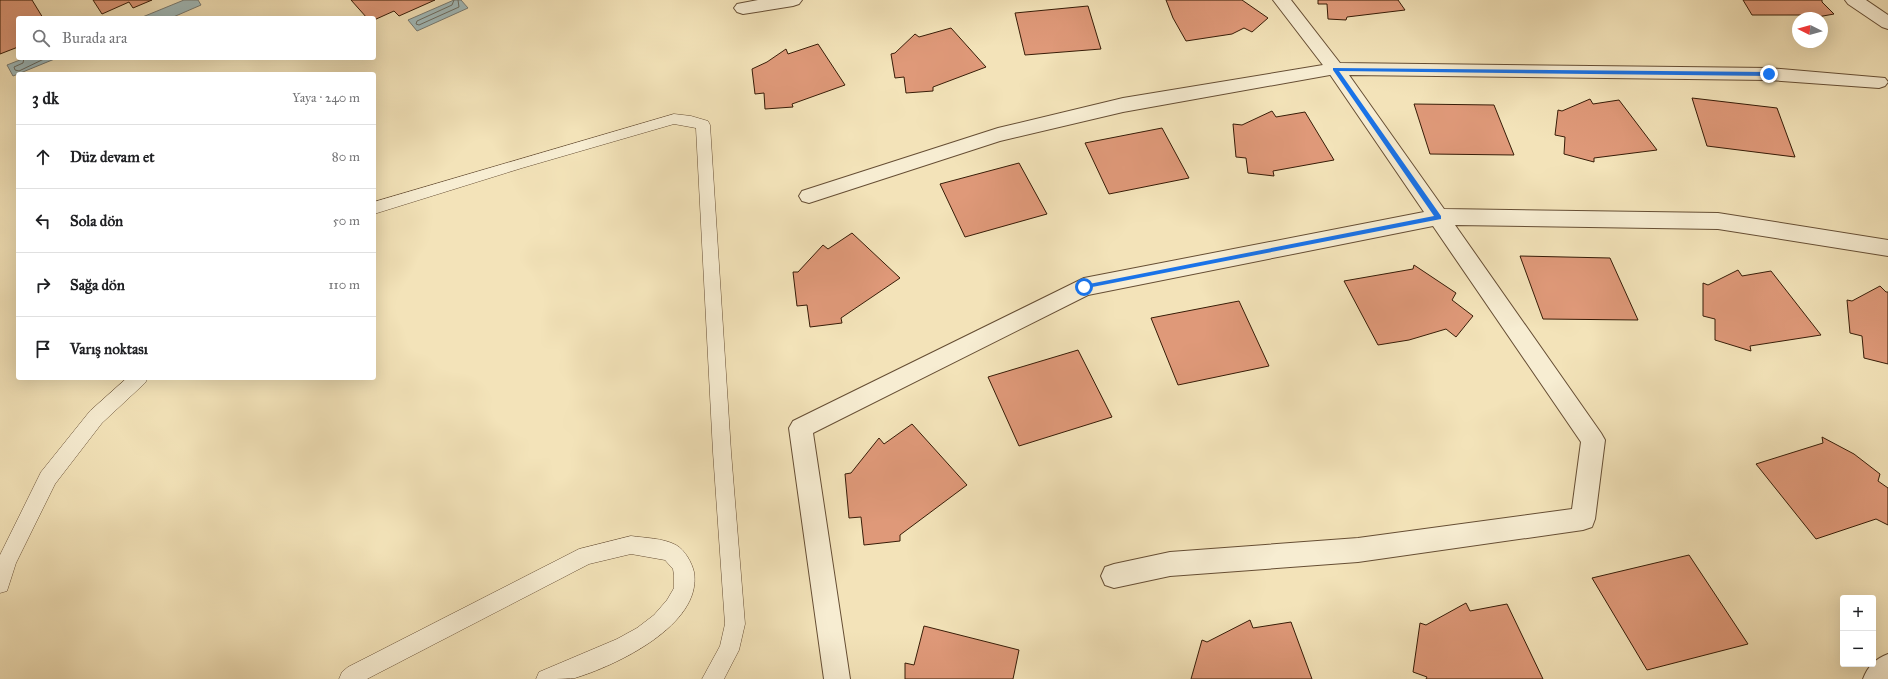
<!DOCTYPE html>
<html lang="tr">
<meta charset="utf-8">
<style>
body{margin:0;font-family:"IM FELL Great Primer",serif;background:#f6f6f6;color:#202124}
.controls{position:absolute;right:12px;bottom:12px;display:grid;overflow:hidden;border-radius:4px;box-shadow:0 4px 16px #0002}
.controls button{width:36px;height:36px;display:grid;place-items:center;padding:0;border:0;border-bottom:1px solid #e0e0e0;background:#fff;color:#202124;font:20px sans-serif}
.compass{position:absolute;left:1792px;top:12px;width:36px;height:36px;border-radius:50%;background:#fff;box-shadow:0 4px 16px #0002;rotate:275deg}
.stop{position:absolute;width:12px;height:12px;margin:-9px;border:3px solid #1a73e8;border-radius:50%;background:#fff}
.stop.end{background:#1a73e8;border-color:#fff;box-shadow:0 1px 4px #0008}
.list{margin:0;padding:0;list-style:none}
h2{display:flex;justify-content:space-between;align-items:center;height:52px;margin:0;padding:0 16px;font-size:17px}
h2 small{font-size:13px;font-weight:400;color:#757577}
.list li{display:grid;grid-template-columns:26px 1fr auto;gap:12px;align-items:center;box-sizing:border-box;height:64px;padding:0 16px;border-top:1px solid #e0e0e0}
.list b{display:block;font-size:15px;white-space:nowrap}
.list em{font-size:13px;font-style:normal;color:#757577}
.icon{flex:none;width:22px;height:22px;fill:none;stroke:currentColor;stroke-width:2;stroke-linecap:round;stroke-linejoin:round}
.map{position:relative;flex:none;width:1888px;height:679px;overflow:hidden}
.search{position:absolute;background:#fff;box-shadow:0 4px 16px #0002;left:16px;top:16px;width:360px;height:44px;display:flex;align-items:center;gap:10px;box-sizing:border-box;padding:0 14px;border-radius:4px;color:#757577;font-size:15px}
.panel{position:absolute;background:#fff;box-shadow:0 4px 16px #0002;left:16px;top:72px;width:360px;height:308px;border-radius:4px}
.map>svg:first-child{display:block}
.water{fill:#a1bbbb;stroke:#777b73}
.lines{fill:none;stroke-linecap:round;stroke-linejoin:round}
.shore{stroke:#6c6c61;stroke-width:1}
.building{fill:#df9979;stroke:#371c07}
.service-casing{stroke:#664e34;stroke-width:1}
.minor-casing{stroke:#664e34;stroke-width:2}
.tertiary-casing{stroke:#664e34;stroke-width:2}
.service{fill:#f7edd2;fill-rule:evenodd}
.minor{fill:#f7edd2;fill-rule:evenodd}
.tertiary{fill:#f7edd2;fill-rule:evenodd}
.route{fill:#1a73e8}
</style>
<div class="map">
<svg width="1888" height="679" viewBox="0 0 1888 679">
<rect width="100%" height="100%" fill="#f3e3b9"/>
<filter id="stains"><feTurbulence type="fractalNoise" baseFrequency=".005" numOctaves="4"/><feColorMatrix values="0 0 0 0 .2 0 0 0 0 .09 0 0 0 0 .02 0 0 0 .5 -.17"/></filter>
<radialGradient id="worn" r=".72"><stop offset=".6" stop-color="#630" stop-opacity="0"/><stop offset="1" stop-color="#630" stop-opacity=".3"/></radialGradient>
<path class="water" d="M184,0H198L201,5L171,18H140Z
M454,0H461L468,8L417,31L408,20Z
M25,58H57L13,76L7,65Z"/>
<g class="lines">
<path class="shore" d="M454,0L452,5L417,21L416,24L419,25L459,7L458,0
M24,58L23,63L14,67L15,70L19,71L46,58"/>
</g>
<path class="building" d="M0,0H32L43,18H18V47L0,54Z
M93,0H152L133,8L129,2L102,14Z
M351,0H435L399,16L394,11L374,20V18H367Z
M1166,0H1242L1268,18L1252,32L1244,28L1232,34L1186,41L1173,18Z
M1318,0H1398L1405,10L1347,17L1346,20L1328,19L1327,4H1318Z
M1743,0H1822V2L1834,14L1812,18H1808L1805,15H1752Z
M1088,6L1101,49L1025,55L1015,13Z
M951,28L986,67L933,87V91L906,93L904,77L895,78L891,54L895,53L915,34L919,37Z
M818,44L845,85L792,104L793,107L765,109L764,93L755,94L752,69L767,62L786,49L788,54Z
M1692,98L1777,108L1795,157L1707,146Z
M1590,99L1593,104L1619,100L1657,150L1594,158V162L1564,154L1565,137L1555,135L1558,110L1562,111Z
M1414,104L1494,105L1514,155L1430,154Z
M1272,111L1276,117L1305,112L1334,160L1273,171L1274,176L1248,173L1246,158L1236,157L1233,124L1242,125Z
M1162,128L1189,178L1109,194L1085,143Z
M1019,163L1047,214L965,237L940,184Z
M852,233L900,278L841,318L842,323L810,327L807,305L797,306L793,272H798L823,245L828,249Z
M1520,256L1610,258L1638,320L1543,319Z
M1414,265L1456,293L1452,300L1473,316L1456,337L1446,329L1409,340L1378,345L1344,281L1413,269Z
M1738,270L1742,276L1771,271L1821,335L1750,346L1751,351L1715,340V319L1703,316V283L1708,285Z
M1880,286L1886,292H1888V364L1864,358L1862,336L1850,333L1847,300L1852,301Z
M1239,301L1269,366L1178,385L1151,318Z
M1078,350L1112,417L1019,446L988,377Z
M912,424L967,485L900,535V541L864,545L861,517L849,518L845,474L851,473L879,438L884,444Z
M1822,437L1854,454L1880,474L1878,481L1888,488V525L1876,519L1816,539L1756,464L1823,443Z
M1689,555L1748,644L1647,670L1592,578Z
M1466,603L1470,611L1507,604L1543,679H1426L1427,677L1413,672L1420,623L1426,625Z
M1250,620L1253,628L1291,622L1312,679H1191L1202,640L1207,642Z
M924,626L1019,650L1013,679H905V663L914,665Z"/>
<g class="lines">
<defs>
<path id="service" d="M674,114L691,116L708,121L710,125L731,452L745,624L739,650L724,679H702L720,646L725,624L713,452L696,128L674,124L522,168L374,214V202Z
M127,378H148L145,383L102,423L55,484L16,563L7,591L0,593V555L41,472L90,411Z
M631,536C645,538 663,538 676,545C685,550 692,563 694,572C703,625 615,666 575,678C564,679 548,679 536,679L539,672L617,639L637,628L654,615L667,600L674,588V575L673,569L665,560L631,554L589,564L367,679H339L342,672L348,667L579,549Z"/>
<path id="minor" d="M758,0H802L799,4L793,6L743,14L737,12L734,8L737,4Z
M1273,0H1291L1340,63L1769,68L1885,78L1888,82L1885,86L1879,88L1769,80L1349,75L1444,209L1718,213L1888,240V256L1718,229L1455,225L1601,433L1605,440L1595,519L1592,527L1583,530L1358,562L1170,576L1114,588L1105,585L1101,576L1105,567L1114,564L1170,552L1358,538L1572,509L1581,442L1433,226L1088,295L813,433L850,679H824L789,428L793,421L1084,278L1424,212L1329,73Z
M1888,654V679H1863C1868,666 1875,659 1888,654Z"/>
<path id="tertiary" d="M1845,0H1866L1888,15V29L1882,27L1848,4Z
M1335,63L1341,65L1344,69L1341,73L1123,112L1000,141L809,203L802,201L799,196L802,191L998,128L1123,98Z"/>
</defs>
<use href="#service" class="service-casing"/>
<use href="#minor" class="minor-casing"/>
<use href="#tertiary" class="tertiary-casing"/>
<use href="#service" class="service"/>
<use href="#minor" class="minor"/>
<use href="#tertiary" class="tertiary"/>
</g>
<path class="route" d="M1333,68L1769,72L1771,74L1769,76L1339,71L1441,216V219L1082,289L1081,287L1084,285L1434,216L1333,70Z"/>
<rect width="100%" height="100%" filter="url(#stains)"/>
<rect width="100%" height="100%" fill="url(#worn)"/>
</svg>
<div class="controls">
<button>+</button>
<button>−</button>
</div>
<svg class="compass" viewBox="-18 -18 36 36"><path d="M0-13l5 13h-10z" fill="#e53935"/><path d="M0 13l5-13h-10z" fill="#757577"/></svg>
<div class="stop" style="left:1084px;top:287px"></div>
<div class="stop end" style="left:1769px;top:74px"></div>
<div class="search"><svg class="icon" aria-label="search" viewBox="0 0 24 24"><circle cx="10" cy="10" r="6"/><path d="M15 15l6 6"/></svg>Burada ara</div>
<section class="panel">
<h2>3 dk<small>Yaya · 240 m</small></h2>
<ul class="list">
<li><svg class="icon" aria-label="ahead" viewBox="0 0 24 24"><path d="M12 20V5M6 11l6-6 6 6"/></svg><div><b>Düz devam et</b></div><em>80 m</em></li>
<li><svg class="icon" aria-label="left" viewBox="0 0 24 24"><path d="M17 20v-9H6M10 6l-5 5 5 5"/></svg><div><b>Sola dön</b></div><em>50 m</em></li>
<li><svg class="icon" aria-label="right" viewBox="0 0 24 24"><path d="M7 20v-9h11M14 6l5 5-5 5"/></svg><div><b>Sağa dön</b></div><em>110 m</em></li>
<li><svg class="icon" aria-label="arrive" viewBox="0 0 24 24"><path d="M6 21V4h12l-3 4 3 4H6"/></svg><div><b>Varış noktası</b></div></li>
</ul>
</section>
</div>
